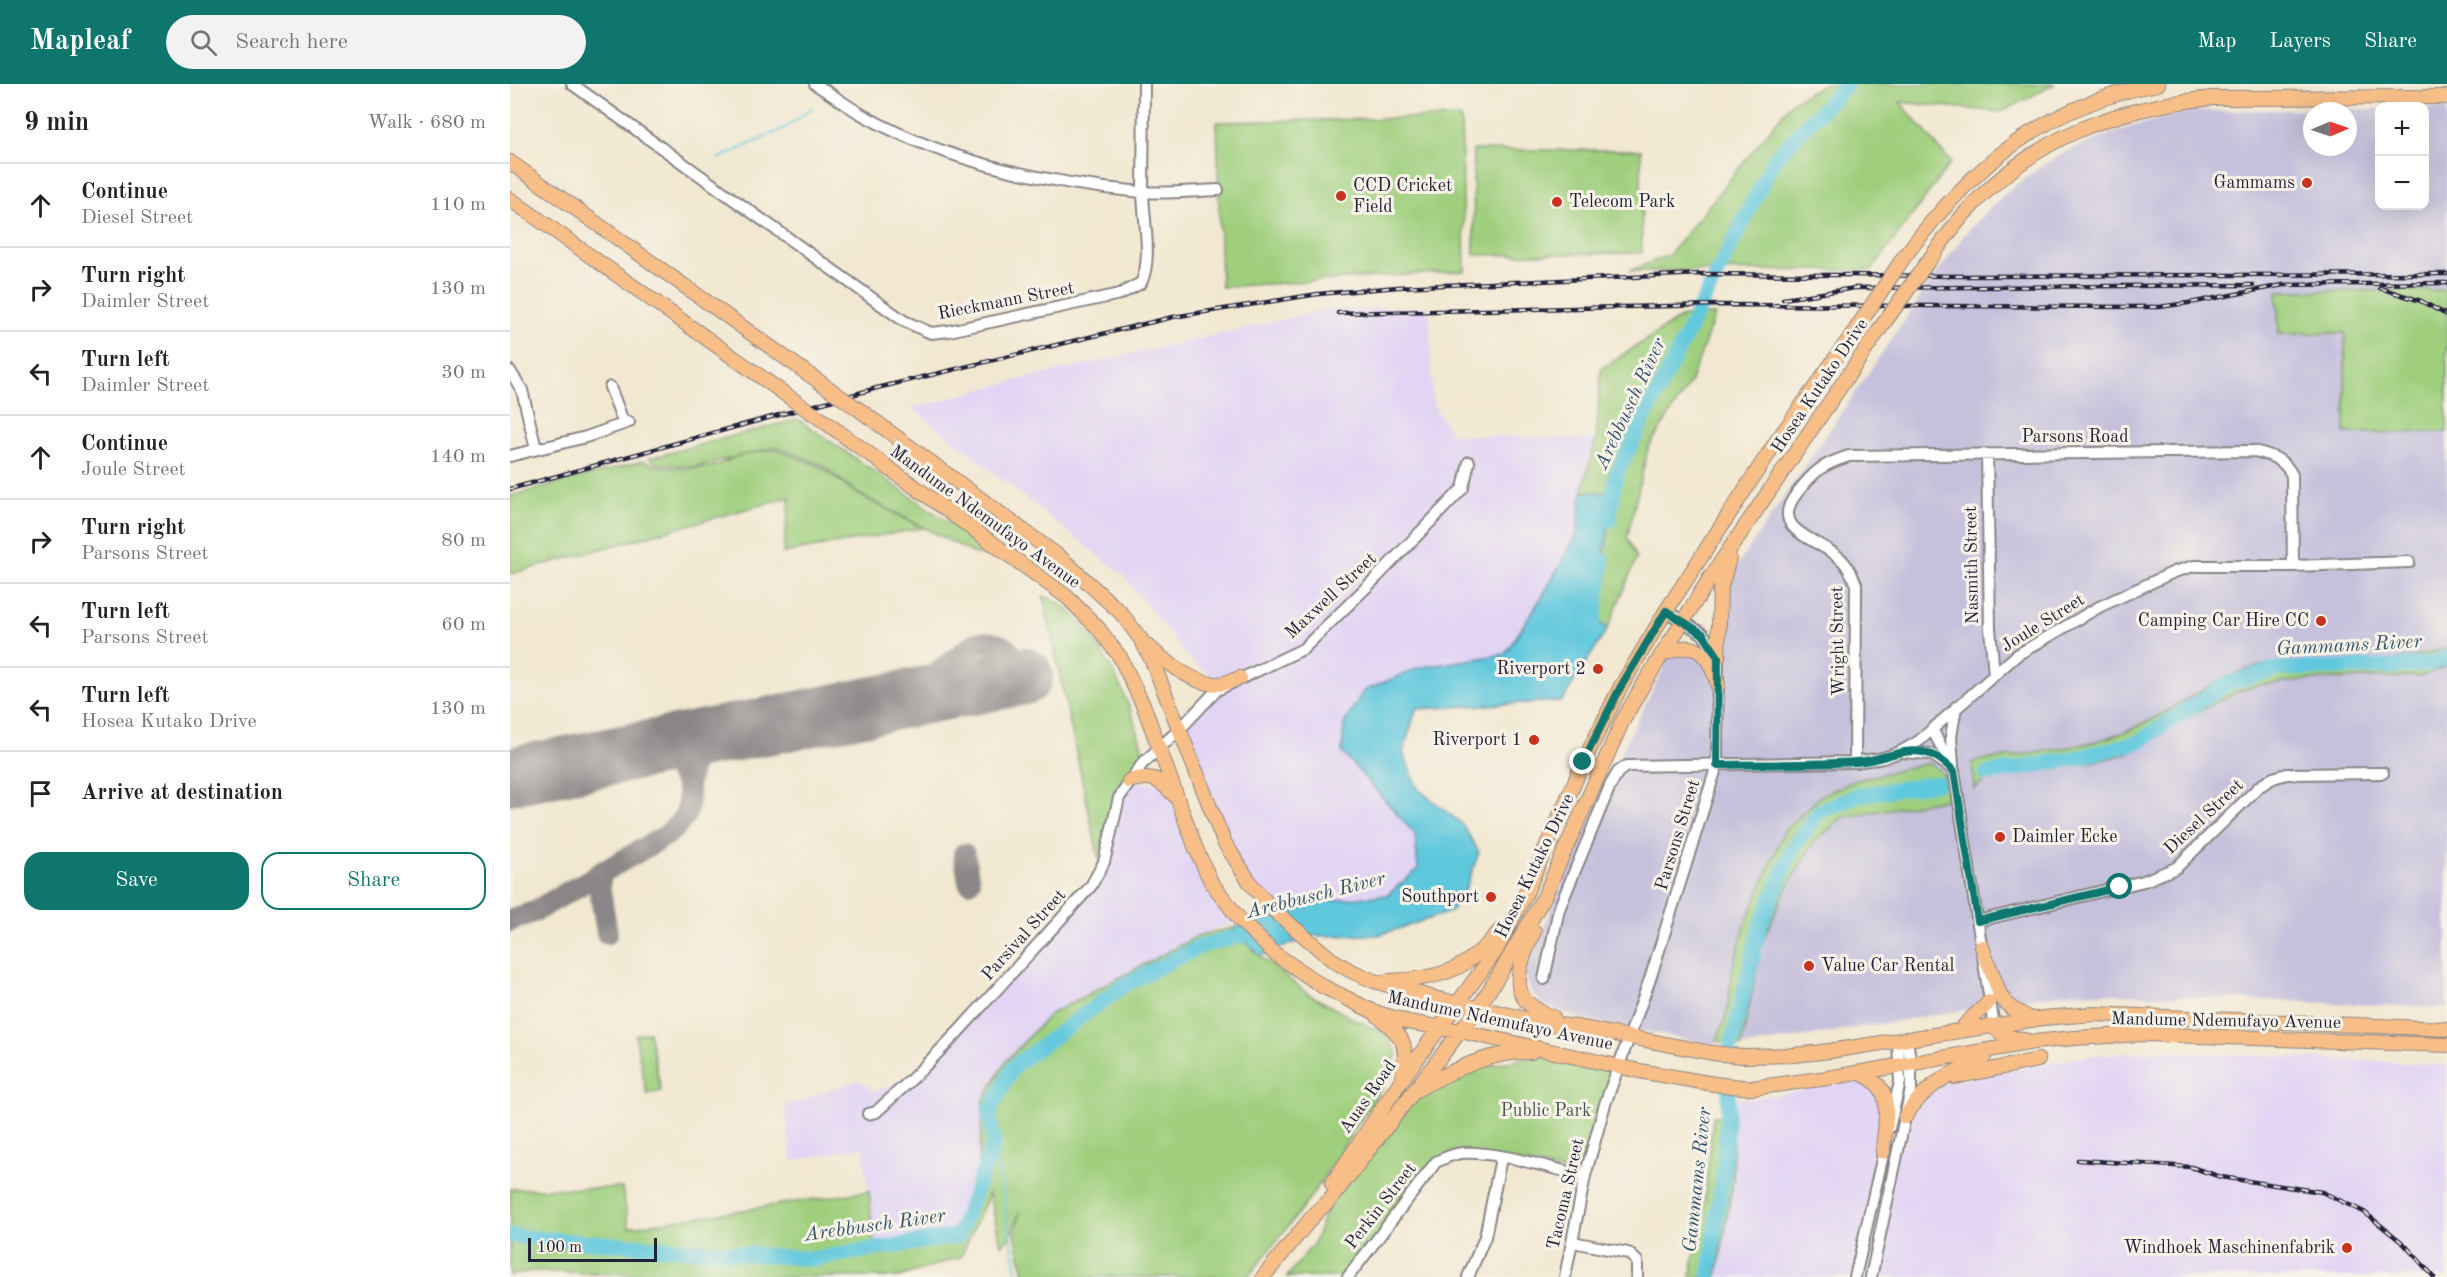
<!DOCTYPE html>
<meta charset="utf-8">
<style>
body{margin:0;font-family:"Old Standard TT",serif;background:#f2f2f2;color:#222}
.controls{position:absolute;right:18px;top:18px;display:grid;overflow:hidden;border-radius:12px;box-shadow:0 6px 24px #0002}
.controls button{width:54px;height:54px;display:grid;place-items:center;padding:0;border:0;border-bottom:2px solid #e0e0e0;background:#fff;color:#222;font:30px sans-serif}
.compass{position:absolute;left:1793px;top:18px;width:54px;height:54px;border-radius:50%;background:#fff;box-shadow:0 6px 24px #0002;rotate:88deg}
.scale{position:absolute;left:18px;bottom:15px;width:129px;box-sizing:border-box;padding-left:6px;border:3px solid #22223b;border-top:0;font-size:16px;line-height:21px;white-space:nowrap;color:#22223b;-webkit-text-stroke:4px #f7f3e8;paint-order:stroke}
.stop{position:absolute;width:18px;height:18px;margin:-14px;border:4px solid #0f766e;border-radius:50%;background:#fff}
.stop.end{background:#0f766e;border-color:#fff;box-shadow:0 2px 6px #0008}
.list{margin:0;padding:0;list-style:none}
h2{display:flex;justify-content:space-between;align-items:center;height:78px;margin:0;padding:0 24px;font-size:26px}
h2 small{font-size:20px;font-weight:400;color:#767676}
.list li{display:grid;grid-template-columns:39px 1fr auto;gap:18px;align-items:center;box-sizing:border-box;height:84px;padding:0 24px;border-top:2px solid #e0e0e0}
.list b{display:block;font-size:22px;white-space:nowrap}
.list p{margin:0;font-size:20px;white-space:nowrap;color:#767676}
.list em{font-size:20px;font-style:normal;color:#767676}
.actions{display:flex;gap:12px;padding:18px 24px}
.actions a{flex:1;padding:14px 0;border:2px solid #0f766e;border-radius:18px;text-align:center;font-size:21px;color:#0f766e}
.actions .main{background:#0f766e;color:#fff}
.icon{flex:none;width:33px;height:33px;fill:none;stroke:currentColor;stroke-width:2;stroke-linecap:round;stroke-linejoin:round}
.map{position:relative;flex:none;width:1937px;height:1193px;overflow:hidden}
header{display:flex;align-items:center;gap:36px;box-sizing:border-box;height:84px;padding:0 30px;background:#0f766e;color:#fff}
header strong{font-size:28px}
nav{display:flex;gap:33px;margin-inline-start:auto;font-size:21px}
.search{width:420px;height:54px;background:#f2f2f2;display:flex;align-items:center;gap:15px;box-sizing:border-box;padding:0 21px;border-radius:33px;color:#767676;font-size:22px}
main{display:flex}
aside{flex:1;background:#fff}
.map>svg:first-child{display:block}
.built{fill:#e1d4f4}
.industrial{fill:#c5c0db;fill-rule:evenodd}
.green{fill:#9fcf7d;stroke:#60785c;stroke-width:1.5}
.water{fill:#60c8dd;stroke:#41758c;stroke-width:1.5}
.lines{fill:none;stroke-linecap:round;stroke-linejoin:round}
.stream{stroke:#60c8dd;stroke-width:2}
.river{stroke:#60c8dd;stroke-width:15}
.taxiway{stroke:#8a8586;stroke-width:22}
.runway{stroke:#8a8586;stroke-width:58}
.minor-casing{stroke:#8a8586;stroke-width:14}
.major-casing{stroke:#8a8586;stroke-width:16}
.minor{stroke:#fff;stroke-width:10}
.major{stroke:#f7be88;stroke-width:14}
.rail-casing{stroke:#22223b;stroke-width:4.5}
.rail{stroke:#f7f3e8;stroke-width:2;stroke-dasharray:7;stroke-linecap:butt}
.major-bridge-casing{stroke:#8a8586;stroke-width:16;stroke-linecap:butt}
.major-bridge{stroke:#f7be88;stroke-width:14}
.route{stroke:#0f766e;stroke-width:8}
.poi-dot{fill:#c8321e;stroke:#f7f3e8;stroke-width:2}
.labels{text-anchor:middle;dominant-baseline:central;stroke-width:6;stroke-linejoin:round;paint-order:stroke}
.poi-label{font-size:18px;fill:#22223b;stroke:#f7f3e8;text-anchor:end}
.street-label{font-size:18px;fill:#22223b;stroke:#f7f3e8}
.park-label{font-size:18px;fill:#48564f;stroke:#f7f3e8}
.water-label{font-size:20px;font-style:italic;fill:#35546c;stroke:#f7f3e8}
</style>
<header>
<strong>Mapleaf</strong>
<div class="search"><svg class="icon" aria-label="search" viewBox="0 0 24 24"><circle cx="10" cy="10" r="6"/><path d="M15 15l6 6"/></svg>Search here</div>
<nav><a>Map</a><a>Layers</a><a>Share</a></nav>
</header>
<main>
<aside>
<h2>9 min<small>Walk · 680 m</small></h2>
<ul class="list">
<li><svg class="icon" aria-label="ahead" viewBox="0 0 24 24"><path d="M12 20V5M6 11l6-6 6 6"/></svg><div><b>Continue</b><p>Diesel Street</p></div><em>110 m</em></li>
<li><svg class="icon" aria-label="right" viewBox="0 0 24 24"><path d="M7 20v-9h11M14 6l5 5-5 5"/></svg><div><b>Turn right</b><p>Daimler Street</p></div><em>130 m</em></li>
<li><svg class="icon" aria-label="left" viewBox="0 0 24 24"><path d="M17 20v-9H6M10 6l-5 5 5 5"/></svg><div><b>Turn left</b><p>Daimler Street</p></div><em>30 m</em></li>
<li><svg class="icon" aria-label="ahead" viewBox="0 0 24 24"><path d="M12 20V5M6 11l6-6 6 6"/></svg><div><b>Continue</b><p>Joule Street</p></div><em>140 m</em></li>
<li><svg class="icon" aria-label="right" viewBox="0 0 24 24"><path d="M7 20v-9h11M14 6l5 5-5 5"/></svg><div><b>Turn right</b><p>Parsons Street</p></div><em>80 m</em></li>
<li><svg class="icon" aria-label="left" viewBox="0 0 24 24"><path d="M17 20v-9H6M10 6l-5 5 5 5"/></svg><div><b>Turn left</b><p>Parsons Street</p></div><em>60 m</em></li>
<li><svg class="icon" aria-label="left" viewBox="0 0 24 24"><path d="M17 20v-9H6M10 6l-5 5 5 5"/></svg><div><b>Turn left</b><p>Hosea Kutako Drive</p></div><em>130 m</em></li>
<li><svg class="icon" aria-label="arrive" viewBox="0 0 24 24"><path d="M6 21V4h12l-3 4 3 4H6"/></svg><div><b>Arrive at destination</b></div></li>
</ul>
<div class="actions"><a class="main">Save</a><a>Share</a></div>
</aside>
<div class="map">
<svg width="1937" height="1193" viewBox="0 0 1937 1193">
<rect width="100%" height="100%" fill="#f7f3e8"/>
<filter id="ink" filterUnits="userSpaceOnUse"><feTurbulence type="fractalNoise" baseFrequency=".0167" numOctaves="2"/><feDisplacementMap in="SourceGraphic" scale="12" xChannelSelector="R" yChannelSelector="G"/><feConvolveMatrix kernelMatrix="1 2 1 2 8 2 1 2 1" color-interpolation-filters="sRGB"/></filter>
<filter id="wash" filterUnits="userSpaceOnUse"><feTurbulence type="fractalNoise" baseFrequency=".008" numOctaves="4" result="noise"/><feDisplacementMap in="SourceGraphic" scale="24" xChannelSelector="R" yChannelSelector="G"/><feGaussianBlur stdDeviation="1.35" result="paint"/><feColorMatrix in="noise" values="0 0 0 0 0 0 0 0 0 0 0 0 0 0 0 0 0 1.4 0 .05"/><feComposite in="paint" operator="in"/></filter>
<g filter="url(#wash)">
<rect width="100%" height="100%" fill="#f2e8d1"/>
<path class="built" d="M919,223L923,321L943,351L1086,355L1072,408L1067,450L1033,511L995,570L908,584L853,607L834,640L855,695L905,750L908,785L878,811L761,824L721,771L670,645L707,606L739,587L706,595L680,576L613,491L402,324L504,297L816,226Z
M619,697L653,700L686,765L730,836L690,851L540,930L474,1015L467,1092L459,1119L444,1151L364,1162L353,1063L282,1077L275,1022L348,996L364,1007L403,994L581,802Z
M1653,967L1937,981V1193H1207L1223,1097L1224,1015H1242L1357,995L1369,1007L1371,1024L1367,1056L1394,1062L1406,1021L1430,1000L1582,971Z"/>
<path class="industrial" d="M1915,24H1937V924L1562,908L1231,963L1252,859L1273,811L1303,759L1333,733L1439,715L1347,696L1312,711L1274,747L1222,885L1218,925L1205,961L1073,935L1031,920L1022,908L1014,890L1100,690L1162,568L1217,573L1218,495L1421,197L1455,150L1493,111L1534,80L1562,65L1617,44L1680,27L1869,25L1870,122H1914ZM1802,27H1838V63H1802Z"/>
<path class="green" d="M1313,0H1545L1491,28L1390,18L1441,78L1362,186L1119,187L1159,171L1282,18Z
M951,33L955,187L711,203L707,38Z
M963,66H1131L1132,169L964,171Z
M1937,206V348L1835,349V249L1769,250L1767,207Z
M1205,231L1180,299L1138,364L1117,454L1127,473L1098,544L1084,537L1104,410L1072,408L1086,355L1091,285L1173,232Z
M288,335L454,449L483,474L465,470L349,410L310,380L266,363L184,383L148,380L139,374Z
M265,365L309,382L349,411L413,444L273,469L280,413L0,490V412L133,377L150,383L179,385L208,381L227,372Z
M533,512C581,523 625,625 633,669C603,705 598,732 589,776Z
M1937,564V582L1912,592L1797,596L1749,601L1727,608L1677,633L1616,670L1582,678L1476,695L1464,705L1462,678C1517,669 1575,666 1626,643C1663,627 1695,600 1735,586C1775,572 1819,581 1861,579C1887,577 1912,571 1937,564Z
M1420,679L1433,689L1439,715L1333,733L1303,759L1273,811L1252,859L1231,963L1207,957L1218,925L1222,885L1236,839L1274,747L1312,711L1347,696Z
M723,844L750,872L797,909L845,936L875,949L887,970L880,991L798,1117L738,1193H515L505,1150L510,1127L500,1153L491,1161L479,1110L451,1173L389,1193H208L21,1187L0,1192V1105L112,1104L119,1143L359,1107L364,1161L444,1151L459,1119L467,1092L474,1015L496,977L540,930L690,851Z
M139,948L151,1007L137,1010L125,951Z
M1047,969L1109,981L1075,1092L991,1074L937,1072L838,1193H777L804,1159L820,1116L900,1010L963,984Z
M1203,1032H1223V1097L1207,1193H1180L1194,1123Z"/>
<path class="water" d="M1072,408L1104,409L1084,537L1098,544L1052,617L906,625L893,669L908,705L952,740L969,768L954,809L940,828L869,851L801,852L750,872L723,844L817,817L877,811L908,785L905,750L832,668L834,640L853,607L908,584L995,570L1033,511L1067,450Z"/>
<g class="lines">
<path class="stream" d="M208,75L275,44L302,24
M484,1059L508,1193"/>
<path class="river" d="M1099,436L1106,391L1265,74L1337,0
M1069,552L1084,537L1093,477
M1476,690L1567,674L1628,658L1718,599L1767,585L1883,583L1923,579L1937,573
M1221,962L1250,842L1282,766L1309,728L1348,711L1428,699
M0,1152L303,1175L448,1152L484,1059L479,1028L504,982L616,900L691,862L750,847
M1199,1193L1215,1076L1219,1003"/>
<path class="taxiway" d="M392,615L466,559C489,555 513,568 503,594
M132,667C155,672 169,681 178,704
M454,770L459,798
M93,787L89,800L97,849
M0,837L25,827L157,751C165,744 173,737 177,726C179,718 178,710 178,702C180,677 189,662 212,651"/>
<path class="runway" d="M0,692L514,592"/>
</g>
</g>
<g filter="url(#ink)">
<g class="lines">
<defs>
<path id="minor" d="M62,0L394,237L421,249L439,247L610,210L631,199C643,175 633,133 633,107C633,71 634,36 634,0
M305,0C321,10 336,21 351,30C435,78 536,99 631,108C656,110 683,107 708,106
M0,287L12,306L26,365
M100,303L114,340
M1477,370L1480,544L1484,591
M0,372L76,353L119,338
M1422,645L1444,687L1484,943
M1391,668L1421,670L1440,683
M1345,678L1346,500C1342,491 1339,483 1332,476C1312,455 1256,448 1287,409C1304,387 1313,380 1339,372L1744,367C1761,371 1774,375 1782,391L1783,482
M1443,681L1441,653L1446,623
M1468,837L1634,797L1666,784L1750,702L1763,694L1777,690L1873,689
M1034,895L1049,825L1100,702L1108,688L1117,682L1345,678L1373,674L1390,668L1409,657L1507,571L1589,523L1664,488L1684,482H1783L1899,478
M358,1030L366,1028L403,994L448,948L581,802L594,778L609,714L632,680L670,645L707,606L793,565L866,494L953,404L959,378
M1379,1044L1390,998L1388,957
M1063,1158L1118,1169L1127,1177V1193
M838,1193L926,1078C934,1074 942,1070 952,1069C987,1067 1040,1084 1075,1092
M958,1193L975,1153L991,1074
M1055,1193L1075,1092L1095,1020L1140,895L1207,681L1208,573L1193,550L1156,527
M1345,1193L1375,1062
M1361,1193L1401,1005V981L1397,956"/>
<path id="major" d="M0,78L318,304
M0,115L282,315
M1394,173C1462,82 1534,21 1648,0
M1416,180C1429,163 1441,145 1455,129C1524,53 1603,24 1702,14L1937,13
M351,327L552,475L611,529L632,557L643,579L714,758L741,800L761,824L821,875L839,886L864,897L924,914L1039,940L1068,943L1202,969L1232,972L1284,971L1320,967L1533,934L1584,930L1937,945
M315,338L535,497L557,513L588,544L610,573L634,623L686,765L701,798L730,836L764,869L812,902L864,928L898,938L950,947L1129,987L1204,1000L1241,1004L1318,994L1524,958L1564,954L1633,950L1937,961
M636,561C654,575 682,601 707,600C714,600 723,596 730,594
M1151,571C1185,554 1198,567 1208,601
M1208,573L1210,506L1219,474
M619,697C643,690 649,695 665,712
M1024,847C1008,885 993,916 1043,933
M1472,863L1491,913L1501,924L1523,936
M877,897C931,895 957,887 991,845
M867,931C892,952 900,958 892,993
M1484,943L1494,952L1519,957
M1451,947C1457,935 1470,928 1479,918
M1350,989C1388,1004 1374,1036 1373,1068
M1445,993L1528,976
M904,1007C941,988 977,967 1021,968
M1395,1033C1414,1001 1442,989 1474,973
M822,1100L890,998L985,868L1016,809L1073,679L1110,604L1156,527L1264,361L1346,245
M753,1193L804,1131L820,1116L968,924L992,886L1034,813L1112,638L1133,601L1200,494L1369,246"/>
</defs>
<use href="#minor" class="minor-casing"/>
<use href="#major" class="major-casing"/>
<use href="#minor" class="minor"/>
<use href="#major" class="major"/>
<defs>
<path id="rail" d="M1870,204L1911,217L1937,231
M1273,215L1345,204L1743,201
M828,229L1208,221L1649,223L1685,218L1773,201L1937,199
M0,405L367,304L663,233L808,210L888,203L1191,190L1458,192L1937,190
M1568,1076L1681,1083L1711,1093L1812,1108L1854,1128L1894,1160L1924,1193"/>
</defs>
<use href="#rail" class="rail-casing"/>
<use href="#rail" class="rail"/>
<defs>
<path id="major-bridge" d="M1346,245L1394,173
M1369,246L1416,180
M318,304L351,327
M282,315L315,338"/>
</defs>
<use href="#major-bridge" class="major-bridge-casing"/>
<use href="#major-bridge" class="major-bridge"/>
</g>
</g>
<g class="lines" filter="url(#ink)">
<path class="route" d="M1073,678L1110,604L1156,527L1193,550L1208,573L1207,681C1253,680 1300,681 1346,678C1369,677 1390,664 1413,668C1426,670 1435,679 1444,687L1468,837L1610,803"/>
</g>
<g class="poi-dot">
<circle cx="1797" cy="99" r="6"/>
<circle cx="831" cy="112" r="6"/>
<circle cx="1047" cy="118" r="6"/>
<circle cx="1811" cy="537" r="6"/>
<circle cx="1088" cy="585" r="6"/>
<circle cx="1024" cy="656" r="6"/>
<circle cx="1490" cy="753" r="6"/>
<circle cx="981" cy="813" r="6"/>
<circle cx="1299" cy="882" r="6"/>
<circle cx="1837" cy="1164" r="6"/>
</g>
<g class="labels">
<g class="poi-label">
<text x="1785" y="99">Gammams</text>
<text x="843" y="102" text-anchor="start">CCD Cricket<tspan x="843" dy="21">Field</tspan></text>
<text x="1059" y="118" text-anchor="start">Telecom Park</text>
<text x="1799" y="537">Camping Car Hire CC</text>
<text x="1076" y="585">Riverport 2</text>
<text x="1012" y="656">Riverport 1</text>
<text x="1502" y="753" text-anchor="start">Daimler Ecke</text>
<text x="969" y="813">Southport</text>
<text x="1311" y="882" text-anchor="start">Value Car Rental</text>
<text x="1825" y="1164">Windhoek Maschinenfabrik</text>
</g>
<g class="street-label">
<text transform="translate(496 217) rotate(-11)">Rieckmann Street</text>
<text transform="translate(1310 302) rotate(-56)">Hosea Kutako Drive</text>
<text x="1565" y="353">Parsons Road</text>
<text transform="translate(475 433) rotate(36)">Mandume Ndemufayo Avenue</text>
<text transform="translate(1462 481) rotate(-91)">Nasmith Street</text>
<text transform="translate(821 512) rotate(-43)">Maxwell Street</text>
<text transform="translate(1533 539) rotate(-32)">Joule Street</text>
<text transform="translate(1328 557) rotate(-91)">Wright Street</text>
<text transform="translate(1694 733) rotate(-43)">Diesel Street</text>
<text transform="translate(1168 751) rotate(-73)">Parsons Street</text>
<text transform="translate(1025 782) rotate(-64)">Hosea Kutako Drive</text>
<text transform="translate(514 851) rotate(-48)">Parsival Street</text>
<text transform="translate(990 937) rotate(12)">Mandume Ndemufayo Avenue</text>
<text transform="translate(1716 937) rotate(1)">Mandume Ndemufayo Avenue</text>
<text transform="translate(858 1013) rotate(-55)">Auas Road</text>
<text transform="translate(1056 1110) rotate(-77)">Tacoma Street</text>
<text transform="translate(871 1122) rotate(-52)">Perkin Street</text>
</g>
<g class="park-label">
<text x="1036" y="1027">Public Park</text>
</g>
<g class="water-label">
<text transform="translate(1121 320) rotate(-65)">Arebbusch River</text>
<text transform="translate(1839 562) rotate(-3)">Gammams River</text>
<text transform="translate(806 812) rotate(-14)">Arebbusch River</text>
<text transform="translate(1188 1096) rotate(-84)">Gammams River</text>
<text transform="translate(365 1142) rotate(-8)">Arebbusch River</text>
</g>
</g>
</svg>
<div class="controls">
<button>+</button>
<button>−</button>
</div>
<svg class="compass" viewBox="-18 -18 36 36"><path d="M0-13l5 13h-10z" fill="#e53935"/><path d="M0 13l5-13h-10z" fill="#767676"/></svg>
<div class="scale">100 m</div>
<div class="stop" style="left:1610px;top:803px"></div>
<div class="stop end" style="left:1073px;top:678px"></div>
</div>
</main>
